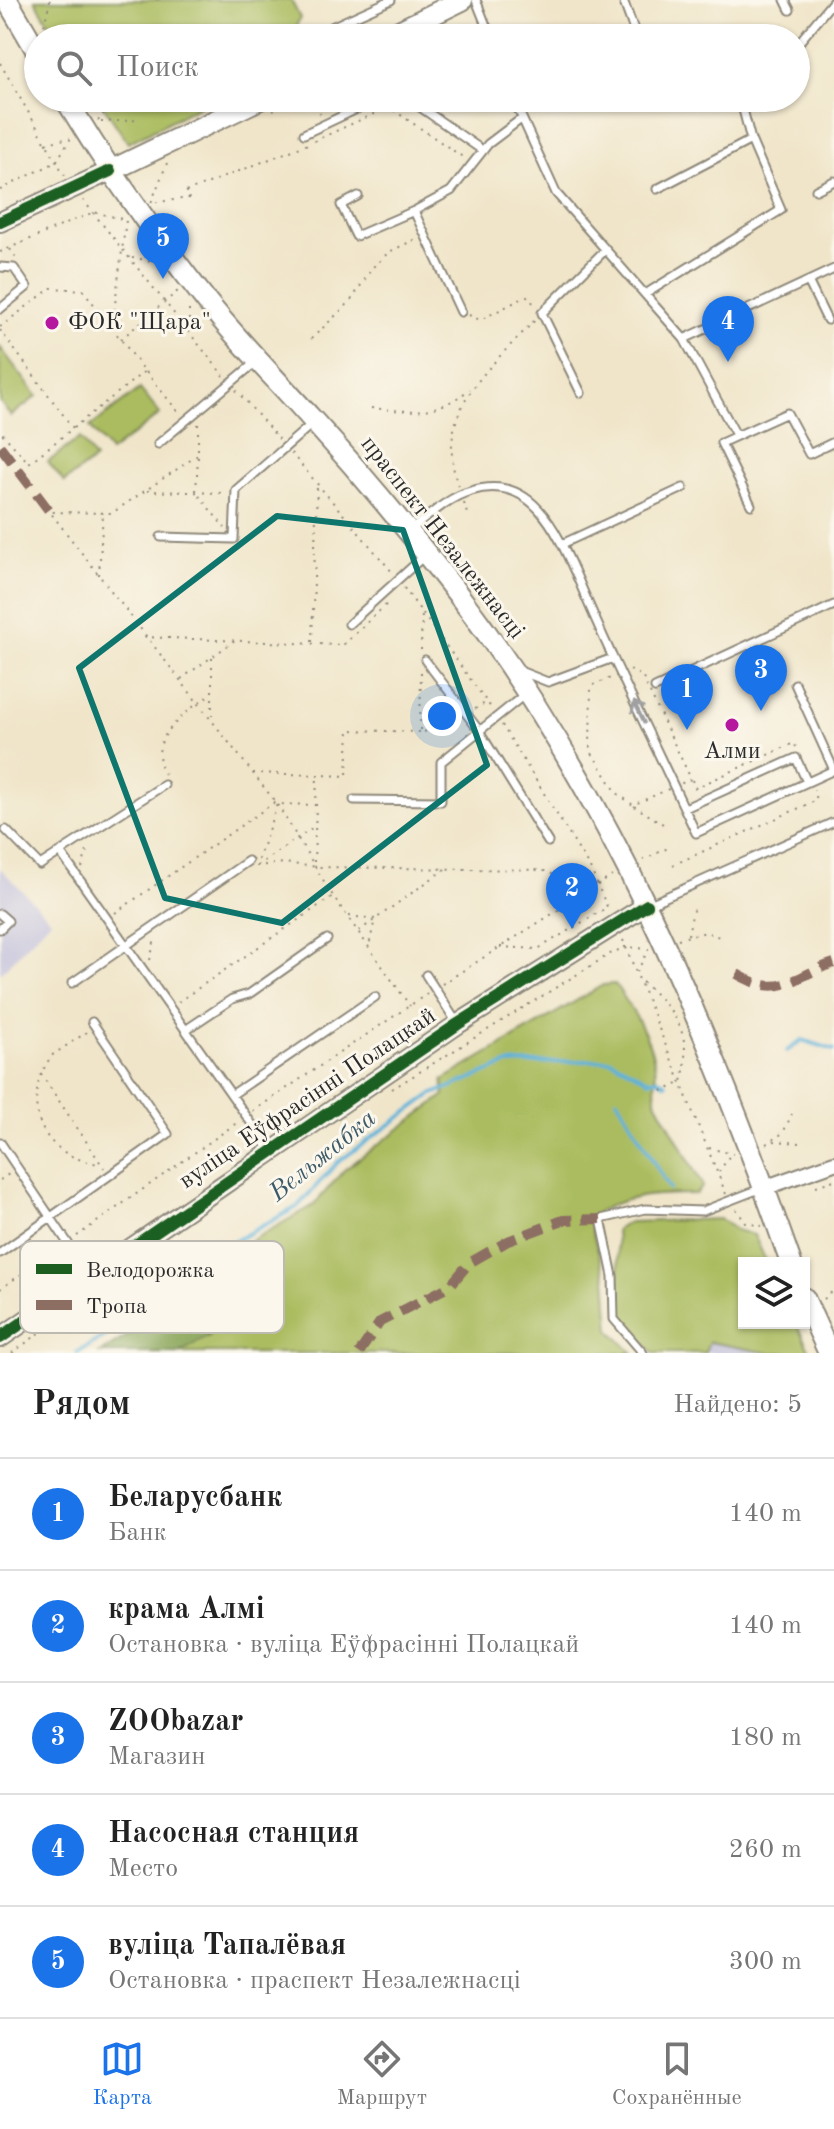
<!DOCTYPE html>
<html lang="ru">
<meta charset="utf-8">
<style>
body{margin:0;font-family:"Old Standard TT",serif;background:#f6f6f6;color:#222}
.controls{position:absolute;right:24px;bottom:24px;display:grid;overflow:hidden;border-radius:0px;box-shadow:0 2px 6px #0004}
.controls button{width:72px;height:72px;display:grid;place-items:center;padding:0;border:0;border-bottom:2px solid #e0e0e0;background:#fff;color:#222;font:40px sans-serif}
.you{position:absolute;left:442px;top:716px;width:28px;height:28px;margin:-20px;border:6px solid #fff;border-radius:50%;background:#1a73e8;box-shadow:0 0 0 12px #1a73e833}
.badge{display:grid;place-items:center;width:52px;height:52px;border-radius:50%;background:#1a73e8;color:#fff;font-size:26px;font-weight:700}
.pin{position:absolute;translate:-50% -66px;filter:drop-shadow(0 2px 4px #0008)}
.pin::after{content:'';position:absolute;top:42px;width:28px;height:24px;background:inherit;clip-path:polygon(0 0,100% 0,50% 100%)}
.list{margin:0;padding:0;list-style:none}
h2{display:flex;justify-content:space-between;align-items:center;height:104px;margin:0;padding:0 32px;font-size:34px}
h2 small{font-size:26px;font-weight:400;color:#767676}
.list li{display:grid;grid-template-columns:52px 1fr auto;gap:24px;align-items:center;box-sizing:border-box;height:112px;padding:0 32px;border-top:2px solid #e0e0e0}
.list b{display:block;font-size:30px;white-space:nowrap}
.list p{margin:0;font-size:26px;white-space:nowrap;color:#767676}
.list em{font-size:26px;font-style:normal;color:#767676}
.icon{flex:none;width:44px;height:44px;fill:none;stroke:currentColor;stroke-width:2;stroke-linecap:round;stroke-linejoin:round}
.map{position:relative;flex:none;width:834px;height:1353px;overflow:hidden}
.search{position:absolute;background:#fff;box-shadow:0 2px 6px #0004;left:24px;right:24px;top:24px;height:88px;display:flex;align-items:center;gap:20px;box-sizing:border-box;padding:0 28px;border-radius:44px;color:#767676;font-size:30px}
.sheet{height:664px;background:#fff}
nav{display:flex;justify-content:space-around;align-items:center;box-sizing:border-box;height:112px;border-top:2px solid #e0e0e0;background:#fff;font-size:22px;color:#767676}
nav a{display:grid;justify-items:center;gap:4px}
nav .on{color:#1a73e8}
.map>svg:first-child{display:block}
.industrial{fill:#c3c1db}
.green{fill:#aabc5f;stroke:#6a7445;stroke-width:2}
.forest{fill:#87a456;stroke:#596840;stroke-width:2}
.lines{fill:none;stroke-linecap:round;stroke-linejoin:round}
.stream{stroke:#5eb2da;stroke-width:4}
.service-casing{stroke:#8e887a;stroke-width:11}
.minor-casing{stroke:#8e887a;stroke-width:18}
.tertiary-casing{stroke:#8e887a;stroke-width:22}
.secondary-casing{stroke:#8e887a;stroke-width:24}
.path{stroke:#8e887a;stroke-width:2;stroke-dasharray:2 6;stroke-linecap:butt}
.service{stroke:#fff;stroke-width:7}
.minor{stroke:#fff;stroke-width:14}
.tertiary{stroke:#fff;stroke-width:18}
.secondary{stroke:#fff;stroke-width:20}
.quiet{stroke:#8d6e63;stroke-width:10;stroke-dasharray:20 10;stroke-linecap:butt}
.cycleway-casing{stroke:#fbf7ec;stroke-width:17}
.cycleway{stroke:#1b5e20;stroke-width:12}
.oneway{stroke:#a0a0a0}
.marked{fill:none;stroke:#0f766e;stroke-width:6;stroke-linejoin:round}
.poi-dot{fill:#b5179e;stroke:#fbf7ec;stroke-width:3}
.labels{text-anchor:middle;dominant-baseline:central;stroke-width:6;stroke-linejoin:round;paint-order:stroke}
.poi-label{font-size:24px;fill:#2b2b2b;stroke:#fbf7ec;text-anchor:start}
.street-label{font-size:24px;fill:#2b2b2b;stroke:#fbf7ec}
.water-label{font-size:26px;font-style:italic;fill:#3d5a68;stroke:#fbf7ec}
.key{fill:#fbf7ec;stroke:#bdbab2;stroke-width:2}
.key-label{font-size:22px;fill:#2b2b2b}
</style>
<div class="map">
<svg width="834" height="1353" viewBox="0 0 834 1353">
<rect width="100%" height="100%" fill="#fbf7ec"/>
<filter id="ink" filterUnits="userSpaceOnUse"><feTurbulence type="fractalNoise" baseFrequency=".0125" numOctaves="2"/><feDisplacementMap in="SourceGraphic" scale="16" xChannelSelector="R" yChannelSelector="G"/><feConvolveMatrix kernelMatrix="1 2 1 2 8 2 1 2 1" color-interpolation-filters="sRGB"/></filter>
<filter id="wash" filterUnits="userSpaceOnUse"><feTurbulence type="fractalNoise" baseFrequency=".006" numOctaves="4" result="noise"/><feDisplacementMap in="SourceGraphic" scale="32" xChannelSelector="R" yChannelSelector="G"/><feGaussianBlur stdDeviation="1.8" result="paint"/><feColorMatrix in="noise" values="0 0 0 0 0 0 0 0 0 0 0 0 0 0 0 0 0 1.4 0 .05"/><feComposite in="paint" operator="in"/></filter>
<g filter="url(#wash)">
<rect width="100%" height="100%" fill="#f0e5c9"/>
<path class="industrial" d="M0,868L51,920L0,974Z
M709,1342L770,1353H705Z"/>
<path class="green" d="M35,0H291L300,18L291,38H58Z
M98,98H215L128,143Z
M0,347L37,396L11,416L0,402Z
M140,389L160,414L110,452L90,427Z
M80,438L95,459L64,482L48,462Z
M615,984C632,1009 649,1034 655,1065C657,1078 653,1089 657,1103L703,1186L696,1194C659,1194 623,1194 592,1216V1230L606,1278L610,1330L633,1353H179L210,1335L206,1292L182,1301L198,1271L314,1205L344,1170L445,1095L443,1080L603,985Z
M720,1219L736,1230L754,1235L767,1263H744V1323H796L811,1353H770L709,1342L705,1353H653L622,1317L616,1230L629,1222Z"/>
<path class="forest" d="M206,1292L215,1316L210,1335L179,1353H100L182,1301Z"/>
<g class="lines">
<path class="stream" d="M787,1051L802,1040L834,1050
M617,1099L670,1189
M77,1353L172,1295L189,1266L297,1207L338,1162L431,1095L508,1064L611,1060L649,1080L658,1079L666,1084"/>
</g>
</g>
<g filter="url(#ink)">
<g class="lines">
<defs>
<path id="service" d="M476,0L491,38
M623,0L634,30
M785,0L790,10
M307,38L391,0
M796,46L834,0
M407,98L482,150
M513,98L556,193L684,339L736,435
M304,134L380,98
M657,189L751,140
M816,190L834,181
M358,196L341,205L356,236L414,211
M0,267L14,268L27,287L0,309
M808,281L827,320
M647,293L781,210L751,140L740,98
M461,312L414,211L451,191L488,144L521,119
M684,339L834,269
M581,393L542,313L606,249
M158,444L257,361
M751,505L721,443L787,413L809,454L834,442
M409,531C428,517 448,497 471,491C533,472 558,534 578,579C589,605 601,632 613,658
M161,537L234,539L236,490L313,423
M562,544L683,488
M349,624L424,556
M425,660L478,729L548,842
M520,671L548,682L613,658L696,833L834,770L795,684
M655,688L834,605
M164,785L60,852L271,1151
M354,800L441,801V762L524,695
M685,808L796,758L807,782
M6,830L40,865L60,852
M650,904L834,822
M0,914L8,921L0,929
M426,975L457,1023
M72,983L248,861
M187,1029L232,999L249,994L327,939
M233,1094L375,997
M0,1142L90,1276
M0,1253L168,1134L92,1022
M643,1353L614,1319L613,1276L601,1219L645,1209L703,1211L762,1188"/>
<path id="minor" d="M764,1188L834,1163"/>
<path id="tertiary" d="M0,222L110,171
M0,1338L458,1024L647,905"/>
<path id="secondary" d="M7,0L38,53
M385,38L462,0
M65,98C108,169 156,238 208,303C240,343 276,379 310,417C361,473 411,533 457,593C610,792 708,1028 791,1263
M110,171L262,98
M804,1298L829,1353"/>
</defs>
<use href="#service" class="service-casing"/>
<use href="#minor" class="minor-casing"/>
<use href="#tertiary" class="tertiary-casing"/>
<use href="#secondary" class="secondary-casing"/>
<path class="path" d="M50,0L44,26L51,38
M353,38L370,30
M0,63L65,176
M312,98L321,115
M318,108L320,98
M273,110L297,98
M98,121L115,98
M101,122L140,120
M314,141L389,107L464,158
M46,143L70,138
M167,163L151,203L190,198
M0,190L56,162L71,138
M186,192L308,144
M83,200L224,376
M10,249L18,260
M0,252L94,212L126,220L112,327
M132,258L154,261
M469,315L480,320L527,296L536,306
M0,327L51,288L83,290L145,371L29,463L0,431
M189,328V306
M0,330L73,428
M121,339L178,291
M311,339L350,302L373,267L389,252L416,239
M146,372L180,414
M236,390L279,439
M371,408C413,412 435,416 470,389
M198,424V455L112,513L50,512L198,703L212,693
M291,453L393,573
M198,457L196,492L225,528
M458,486C433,410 489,369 536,319
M147,491L225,493
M464,503L468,517
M99,575L103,513
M404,588L492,709
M144,637L343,645L389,602
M312,642L317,485
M421,650L422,612
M212,658V719
M630,670L642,676L691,779L633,805L617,793L590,750L591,686Z
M421,672L420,732L434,731L460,718
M181,679L234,641
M475,709L487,702
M502,725L591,870L608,909
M253,773L347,776L349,730L420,732
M165,774C147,743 174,723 198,703L277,804L333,896L410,1006
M692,780L695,788L794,743L796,747
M634,806L668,827
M258,860L277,804L316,805
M643,860L668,848
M314,862L317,776
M673,865L817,800L814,790
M256,866L284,863L317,867L542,870L589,889
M257,866L315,826
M82,868L88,847
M115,913L275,802
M349,916L375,919L369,946
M359,931L445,869
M688,935L694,905
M678,939L706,932L722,938
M623,940L726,1194
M500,947L538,949L606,908
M150,960L155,939
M637,972L648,950
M642,982C678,1013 692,1034 682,1082L663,1091L660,1087
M442,984L612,876
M178,1002L333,896
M87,1032L51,1056L41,1074L104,1168
M41,1074C25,1122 51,1158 100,1164
M392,1089L610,954L625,947L649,949
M253,1111L427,994
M774,1141L801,1143
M766,1144L783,1133L792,1114
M709,1148L733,1154
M719,1172L730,1155
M0,1180L9,1174
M816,1186L834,1180
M736,1209L746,1223L762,1226
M77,1236L238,1122
M0,1289L58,1249
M824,1299L834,1290
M12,1353L113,1280"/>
<use href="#service" class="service"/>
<use href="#minor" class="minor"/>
<use href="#tertiary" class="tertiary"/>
<use href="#secondary" class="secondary"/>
<path class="quiet" d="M0,446L50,512
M737,974C782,1000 791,977 834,963
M359,1353L380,1322L450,1286L469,1263L508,1241L563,1220L601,1219"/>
<defs>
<path id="cycleway" d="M0,222L110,171
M0,1338L458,1024L647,905"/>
</defs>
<use href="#cycleway" class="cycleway-casing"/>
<use href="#cycleway" class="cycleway"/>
</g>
<defs><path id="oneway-shaft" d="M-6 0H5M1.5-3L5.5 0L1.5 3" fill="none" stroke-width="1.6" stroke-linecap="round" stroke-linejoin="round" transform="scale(2)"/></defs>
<use class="oneway" href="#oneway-shaft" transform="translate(639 712) rotate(-116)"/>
</g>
<path class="marked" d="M277,516L403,530L487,765L282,923L165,898L79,668Z"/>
<g class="poi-dot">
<circle cx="52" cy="323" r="8"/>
<circle cx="732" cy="725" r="8"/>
</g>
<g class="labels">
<g class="poi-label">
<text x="68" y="323">ФОК "Щара"</text>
<text x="732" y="752" text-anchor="middle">Алми</text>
</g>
<g class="street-label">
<text transform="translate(442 538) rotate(52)">праспект Незалежнасці</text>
<text transform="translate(308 1099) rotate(-34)">вуліца Еўфрасінні Полацкай</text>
</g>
<g class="water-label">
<text transform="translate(323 1156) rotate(-39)">Вельжабка</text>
</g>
</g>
<rect x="20" y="1241" width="264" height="92" rx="12" class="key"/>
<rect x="36" y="1264" width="36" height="10" fill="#1b5e20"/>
<rect x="36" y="1300" width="36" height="10" fill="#8d6e63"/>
<g class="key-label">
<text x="86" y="1277">Велодорожка</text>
<text x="86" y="1313">Тропа</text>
</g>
</svg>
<div class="controls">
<button><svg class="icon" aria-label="layers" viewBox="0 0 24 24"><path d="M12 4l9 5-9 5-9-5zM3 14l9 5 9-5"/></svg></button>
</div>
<div class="you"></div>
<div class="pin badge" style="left:687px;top:730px">1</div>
<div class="pin badge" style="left:572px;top:929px">2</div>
<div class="pin badge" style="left:761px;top:711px">3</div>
<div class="pin badge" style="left:728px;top:362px">4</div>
<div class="pin badge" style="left:163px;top:279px">5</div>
<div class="search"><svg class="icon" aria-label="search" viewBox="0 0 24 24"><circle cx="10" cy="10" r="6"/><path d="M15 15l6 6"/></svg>Поиск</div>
</div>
<section class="sheet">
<h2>Рядом<small>Найдено: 5</small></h2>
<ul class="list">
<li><span class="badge">1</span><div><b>Беларусбанк</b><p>Банк</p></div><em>140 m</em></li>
<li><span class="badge">2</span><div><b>крама Алмі</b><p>Остановка · вуліца Еўфрасінні Полацкай</p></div><em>140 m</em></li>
<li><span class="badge">3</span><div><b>ZOObazar</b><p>Магазин</p></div><em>180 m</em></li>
<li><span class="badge">4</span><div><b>Насосная станция</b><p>Место</p></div><em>260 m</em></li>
<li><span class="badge">5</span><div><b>вуліца Тапалёвая</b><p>Остановка · праспект Незалежнасці</p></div><em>300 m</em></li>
</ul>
</section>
<nav>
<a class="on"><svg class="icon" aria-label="map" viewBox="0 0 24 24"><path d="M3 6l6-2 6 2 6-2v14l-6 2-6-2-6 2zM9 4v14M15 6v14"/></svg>Карта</a>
<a><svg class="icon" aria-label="directions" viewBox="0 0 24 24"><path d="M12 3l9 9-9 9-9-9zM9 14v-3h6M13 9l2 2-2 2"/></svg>Маршрут</a>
<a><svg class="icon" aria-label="saved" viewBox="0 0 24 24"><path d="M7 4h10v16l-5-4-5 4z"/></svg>Сохранённые</a>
</nav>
